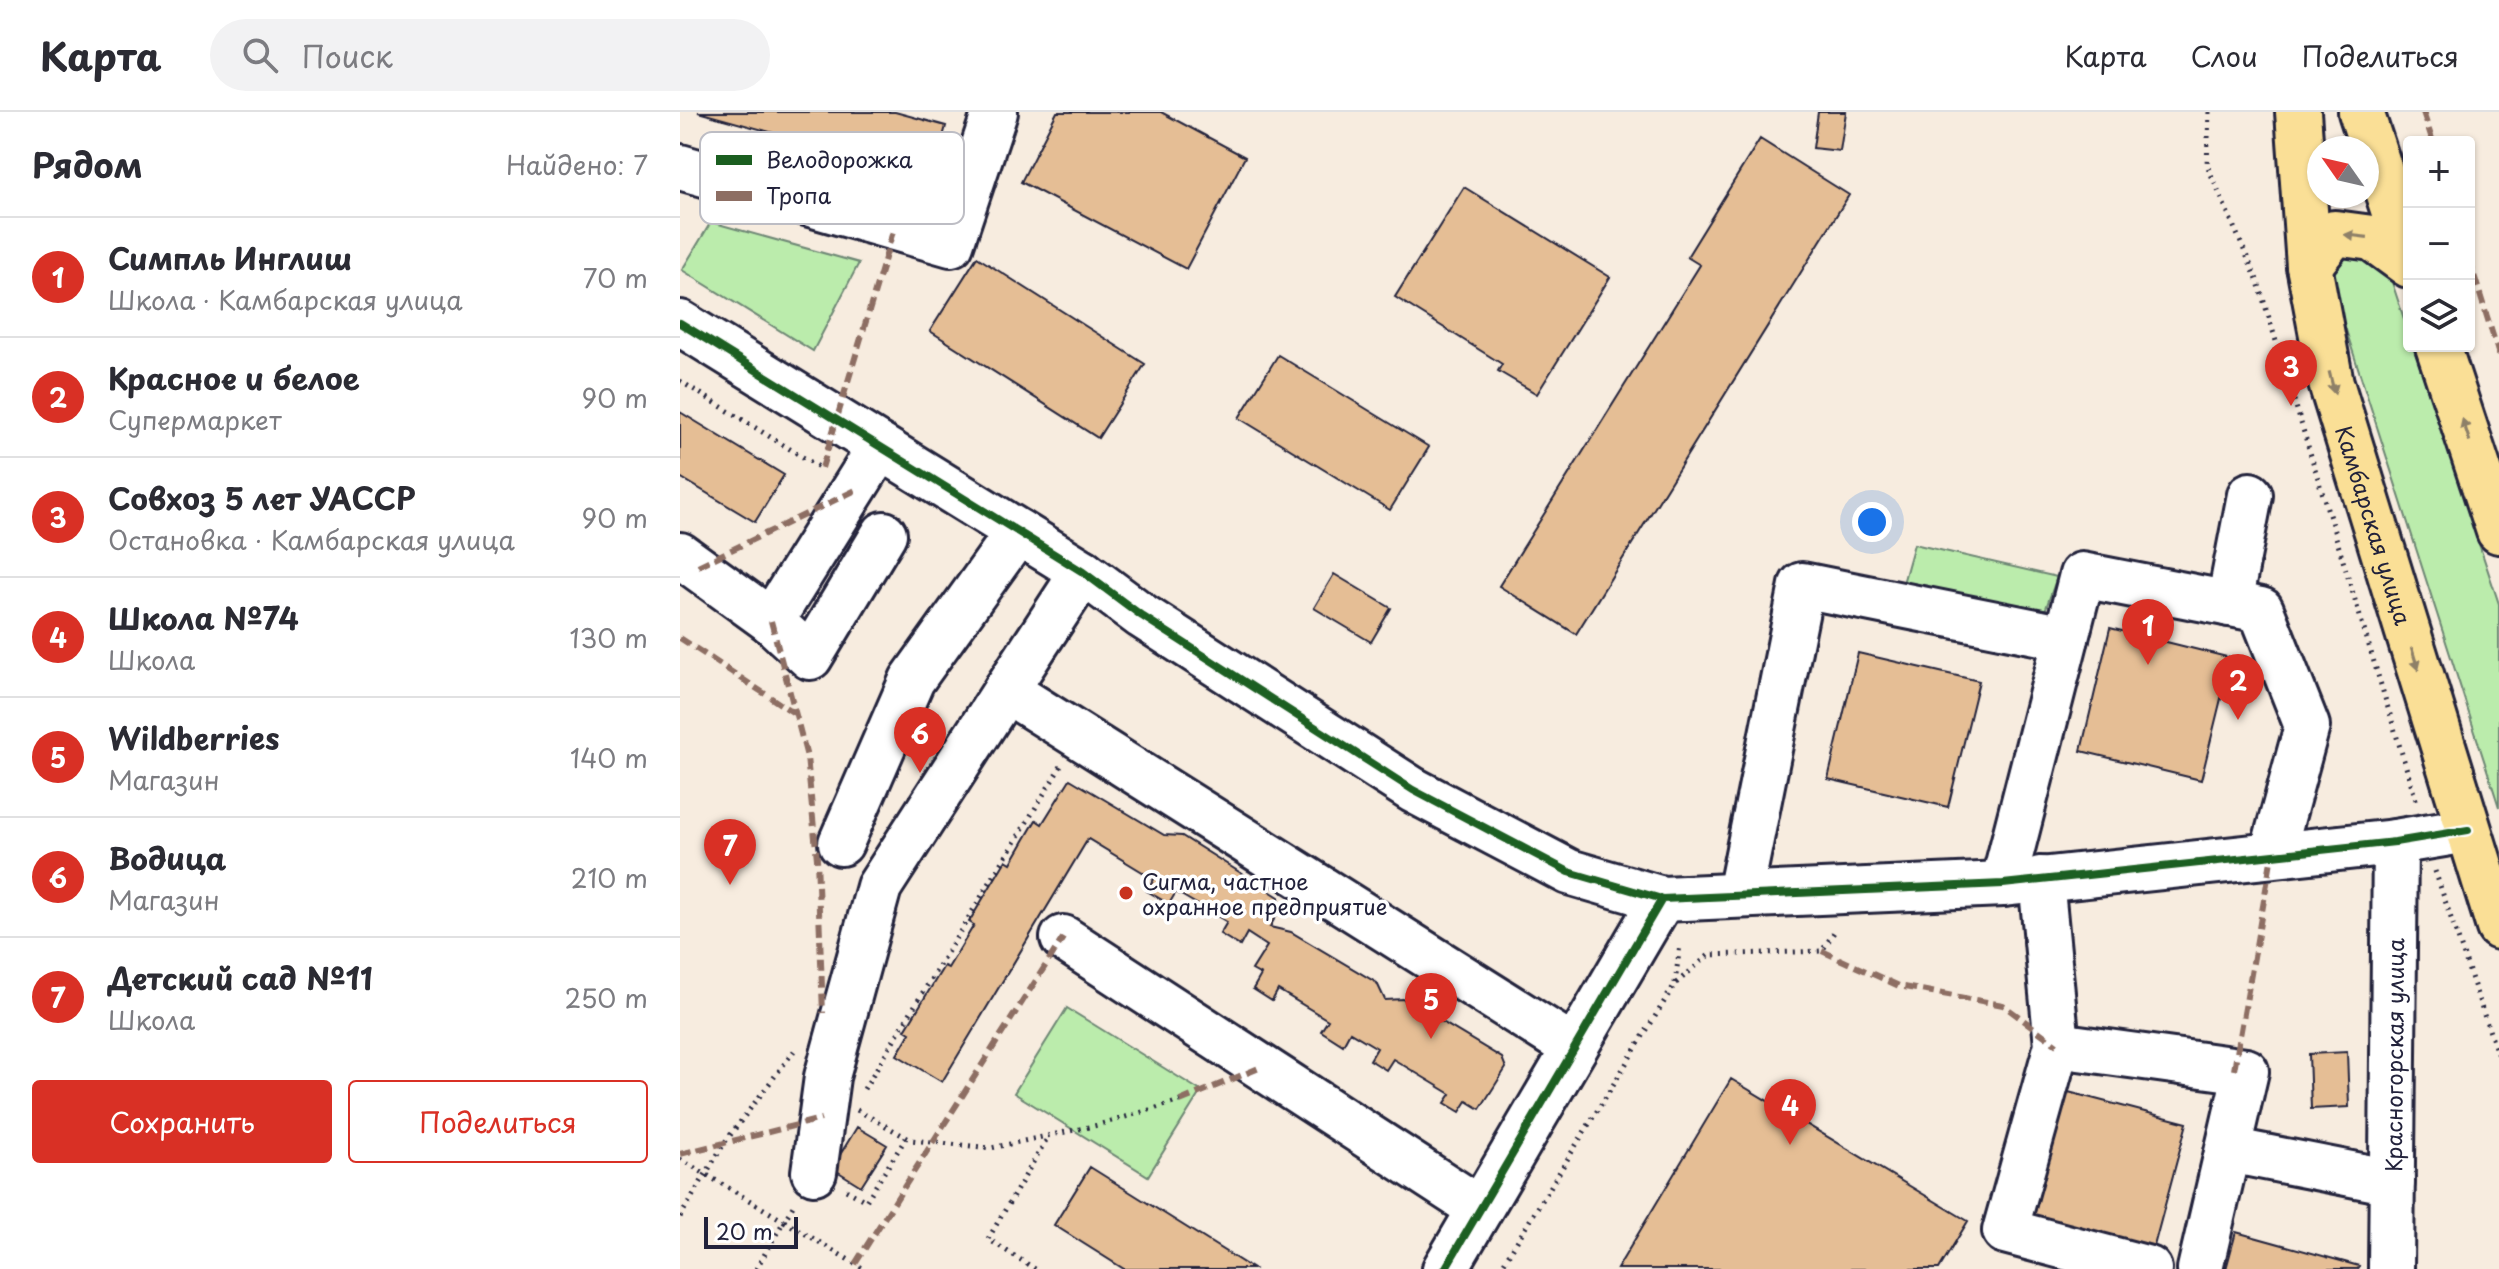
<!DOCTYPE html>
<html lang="ru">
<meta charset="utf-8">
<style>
body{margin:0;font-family:"Playpen Sans",sans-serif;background:#f2f2f3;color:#2b2b33}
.controls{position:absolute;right:24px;top:24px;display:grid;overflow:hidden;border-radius:8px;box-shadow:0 2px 6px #0004}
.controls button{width:72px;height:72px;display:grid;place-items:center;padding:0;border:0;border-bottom:2px solid #e1e1e2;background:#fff;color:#2b2b33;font:40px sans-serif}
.compass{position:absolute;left:1627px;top:24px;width:72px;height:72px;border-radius:50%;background:#fff;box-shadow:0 2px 6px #0004;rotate:304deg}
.scale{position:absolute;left:24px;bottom:20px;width:94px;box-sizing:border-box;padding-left:8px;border:4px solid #22223b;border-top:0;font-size:22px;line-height:28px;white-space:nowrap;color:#22223b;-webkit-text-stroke:6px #fff;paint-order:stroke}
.you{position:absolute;left:1192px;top:410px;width:28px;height:28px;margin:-20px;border:6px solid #fff;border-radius:50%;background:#1a73e8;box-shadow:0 0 0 12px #1a73e833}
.badge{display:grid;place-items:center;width:52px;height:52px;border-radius:50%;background:#d93025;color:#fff;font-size:26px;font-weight:700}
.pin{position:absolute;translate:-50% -66px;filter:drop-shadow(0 2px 4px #0008)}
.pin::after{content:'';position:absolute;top:42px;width:28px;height:24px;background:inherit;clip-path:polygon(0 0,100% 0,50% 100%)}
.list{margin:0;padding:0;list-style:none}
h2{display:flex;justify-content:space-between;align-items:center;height:104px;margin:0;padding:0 32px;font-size:34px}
h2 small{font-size:26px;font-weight:400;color:#7c7c81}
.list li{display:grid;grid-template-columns:52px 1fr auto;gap:24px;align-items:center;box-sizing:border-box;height:120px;padding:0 32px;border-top:2px solid #e1e1e2}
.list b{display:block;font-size:30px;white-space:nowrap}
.list p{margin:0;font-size:26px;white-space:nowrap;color:#7c7c81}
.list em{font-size:26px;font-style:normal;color:#7c7c81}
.actions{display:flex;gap:16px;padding:24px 32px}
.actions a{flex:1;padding:18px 0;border:2px solid #d93025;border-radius:8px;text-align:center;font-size:28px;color:#d93025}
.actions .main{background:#d93025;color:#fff}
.icon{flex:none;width:44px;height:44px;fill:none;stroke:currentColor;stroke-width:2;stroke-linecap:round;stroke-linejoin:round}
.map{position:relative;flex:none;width:1819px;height:1157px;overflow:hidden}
header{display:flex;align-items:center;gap:48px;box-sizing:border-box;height:112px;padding:0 40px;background:#fff;border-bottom:2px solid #e1e1e2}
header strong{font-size:38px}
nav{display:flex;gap:44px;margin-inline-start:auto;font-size:28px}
.search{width:560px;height:72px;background:#f2f2f3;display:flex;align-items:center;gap:20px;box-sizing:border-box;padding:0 28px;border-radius:44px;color:#7c7c81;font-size:30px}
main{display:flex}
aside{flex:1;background:#fff}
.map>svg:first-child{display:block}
.green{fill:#bbecac;stroke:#6e8774;stroke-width:2}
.building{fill:#e5be95;stroke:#22223b;stroke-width:2}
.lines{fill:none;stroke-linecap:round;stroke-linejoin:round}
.minor-casing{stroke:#22223b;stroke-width:50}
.major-casing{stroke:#22223b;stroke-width:50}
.path{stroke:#22223b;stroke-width:5;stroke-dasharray:2 6;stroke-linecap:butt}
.minor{stroke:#fff;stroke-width:44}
.major{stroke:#fadf96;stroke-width:44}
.quiet{stroke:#8d6e63;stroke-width:6;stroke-dasharray:12 6;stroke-linecap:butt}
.cycleway-casing{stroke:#fff;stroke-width:13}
.cycleway{stroke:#1b5e20;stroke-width:8}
.oneway{fill:#8e8068}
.poi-dot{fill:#c8321e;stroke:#fff;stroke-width:3}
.labels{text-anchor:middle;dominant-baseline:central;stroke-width:7;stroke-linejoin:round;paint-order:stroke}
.street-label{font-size:22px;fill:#22223b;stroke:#fff}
.poi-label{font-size:22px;fill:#22223b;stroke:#fff;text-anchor:start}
.key{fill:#fff;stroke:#bdbdc4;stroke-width:2}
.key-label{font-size:22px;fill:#22223b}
</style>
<header>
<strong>Карта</strong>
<div class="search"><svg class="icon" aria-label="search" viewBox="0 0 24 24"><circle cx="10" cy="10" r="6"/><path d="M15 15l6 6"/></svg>Поиск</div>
<nav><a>Карта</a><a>Слои</a><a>Поделиться</a></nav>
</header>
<main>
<aside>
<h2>Рядом<small>Найдено: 7</small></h2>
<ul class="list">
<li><span class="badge">1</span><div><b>Симпль Инглиш</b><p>Школа · Камбарская улица</p></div><em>70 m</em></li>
<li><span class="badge">2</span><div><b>Красное и белое</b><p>Супермаркет</p></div><em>90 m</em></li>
<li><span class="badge">3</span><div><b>Совхоз 5 лет УАССР</b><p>Остановка · Камбарская улица</p></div><em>90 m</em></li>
<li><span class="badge">4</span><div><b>Школа №74</b><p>Школа</p></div><em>130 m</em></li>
<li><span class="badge">5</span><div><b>Wildberries</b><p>Магазин</p></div><em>140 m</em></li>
<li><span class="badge">6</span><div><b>Водица</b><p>Магазин</p></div><em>210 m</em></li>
<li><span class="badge">7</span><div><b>Детский сад №11</b><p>Школа</p></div><em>250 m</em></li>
</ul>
<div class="actions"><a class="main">Сохранить</a><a>Поделиться</a></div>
</aside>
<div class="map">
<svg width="1819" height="1157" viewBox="0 0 1819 1157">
<rect width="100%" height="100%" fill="#f7ecdf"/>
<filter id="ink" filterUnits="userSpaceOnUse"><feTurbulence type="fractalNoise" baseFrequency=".0125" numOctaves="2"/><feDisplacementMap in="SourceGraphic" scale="16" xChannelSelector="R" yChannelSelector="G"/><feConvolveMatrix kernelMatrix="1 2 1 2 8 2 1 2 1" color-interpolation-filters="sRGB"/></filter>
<g filter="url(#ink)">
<path class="green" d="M31,110L179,151L133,239L2,158Z
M1666,136L1708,158L1729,222V234H1733L1819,492V695L1656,187L1652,159Z
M1234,432L1377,465L1361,510L1222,475Z
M387,896L521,979L468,1064L334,981Z"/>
<path class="building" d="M18,0H215L266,14L252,65Z
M377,0H481L565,45L506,157L341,70Z
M1138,0H1166L1160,39L1133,36Z
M1080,27L1169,83L896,522L819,474L1020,153L1007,145Z
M784,75L930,165L857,282L818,259L822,252L715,185Z
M297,145L465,252L418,326L250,219Z
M598,243L749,335L710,398L559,306Z
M0,300L104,363L75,410L0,365Z
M654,462L711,496L691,530L634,496Z
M1430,516L1551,546L1521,668L1401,639Z
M1178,541L1299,569L1268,695L1148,667Z
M390,667L484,723L502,724L599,785L600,796L590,815L611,820L697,871L705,888L724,887L822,946L826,956L800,997L787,989L780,1000L765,991L771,982L713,947L706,958L690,948L697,936L670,920L663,933L641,919L648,908L598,878L592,889L573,877L581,863L572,858L587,834L567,821L560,834L540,822L547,810L496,780L489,792L467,779L474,767L408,727L262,970L217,943L230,921L225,918L264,854L268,856L294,813L289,810L326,748L331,751L356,708L362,712Z
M1667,940L1669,995L1631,997L1629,942Z
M1051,967L1288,1109L1259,1157H937Z
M1377,977L1507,1011L1470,1149L1352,1111L1358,1088L1348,1086Z
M177,1015L207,1033L181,1074L152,1056Z
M410,1055L573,1157H444L374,1113Z
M1556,1120L1679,1154L1678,1157H1546Z"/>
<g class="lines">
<defs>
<g id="minor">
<path d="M0,55L271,132L315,0"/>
<path d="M0,211L403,460L462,504L733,678L889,760L982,787L1323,772L1715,730L1788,718"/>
<path d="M0,443L91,509L200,335"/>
<path d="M403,460L326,578L894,936"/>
<path d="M1549,492L1570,383"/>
<path d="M91,509L130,545L204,422"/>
<path d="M1386,526L1402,463L1581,498L1627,614L1592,743"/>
<path d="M161,731L232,568L338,420"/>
<path d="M1361,767L1377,933L1325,1119L1469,1157"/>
<path d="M1060,782L1122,473L1386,526L1323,772"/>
<path d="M383,826L800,1097"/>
<path d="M1377,933L1566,959L1520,1157"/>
<path d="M1549,1038L1712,1070"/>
<path d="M134,1060L147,965L199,775L326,578"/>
<path d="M765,1157L982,787"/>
<path id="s1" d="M1711,1157L1715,730"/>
</g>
<g id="major">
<path id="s2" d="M1618,0L1629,154L1651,271L1819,815"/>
<path d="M1681,0L1729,146"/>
<path d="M1629,154L1655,121L1692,126L1729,153"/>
<path d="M1758,234L1819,419"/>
</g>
</defs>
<use href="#minor" class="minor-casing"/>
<use href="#major" class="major-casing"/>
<path class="path" d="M1529,0L1527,53L1578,170L1737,691
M0,269L142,357
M1755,759L1819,947
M995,871L1000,833
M184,977L381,654
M177,998L231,1028L311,1036L418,1013L500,989
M0,1047L104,1109L115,1091
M166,1078L186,1089L226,1026
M0,1105L45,1030L114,939
M76,1157L104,1109L184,1157
M355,1157L308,1127L368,1025
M820,1157L995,872L1029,843L1142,839L1156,817"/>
<use href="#minor" class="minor"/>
<use href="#major" class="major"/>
<path class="quiet" d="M1743,0L1753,30
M1789,147L1819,243
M142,356L214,116
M18,454L176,378
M91,509L127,645L137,747L143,901
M0,526L114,601
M1142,839L1219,874L1323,893L1377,933
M1554,958L1592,743
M500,989L579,956
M0,1042L141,1007
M175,1152L383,826"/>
<defs>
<path id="cycleway" d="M0,211L403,460L462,504L733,678L889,760L982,787L1323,772L1715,730L1788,718
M765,1157L982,787"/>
</defs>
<use href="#cycleway" class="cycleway-casing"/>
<use href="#cycleway" class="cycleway"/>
</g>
<defs><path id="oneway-solid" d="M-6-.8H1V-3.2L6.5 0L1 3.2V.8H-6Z" transform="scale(2)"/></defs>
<g class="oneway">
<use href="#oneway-solid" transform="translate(1676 124) rotate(-173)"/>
<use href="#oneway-solid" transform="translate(1652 271) rotate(76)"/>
<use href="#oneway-solid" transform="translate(1786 318) rotate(-108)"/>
<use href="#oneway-solid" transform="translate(1735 547) rotate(73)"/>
</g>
</g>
<circle class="poi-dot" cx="446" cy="781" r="8"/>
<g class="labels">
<g class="street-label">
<text stroke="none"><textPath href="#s2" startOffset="422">Камбарская улица</textPath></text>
<text stroke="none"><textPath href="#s1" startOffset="214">Красногорская улица</textPath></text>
</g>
<g class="poi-label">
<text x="462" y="768">Сигма, частное<tspan x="462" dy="25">охранное предприятие</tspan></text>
</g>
</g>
<rect x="20" y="20" width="264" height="92" rx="12" class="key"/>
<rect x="36" y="43" width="36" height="10" fill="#1b5e20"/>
<rect x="36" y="79" width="36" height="10" fill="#8d6e63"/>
<g class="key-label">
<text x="86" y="56">Велодорожка</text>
<text x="86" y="92">Тропа</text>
</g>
</svg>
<div class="controls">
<button>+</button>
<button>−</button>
<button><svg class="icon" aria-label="layers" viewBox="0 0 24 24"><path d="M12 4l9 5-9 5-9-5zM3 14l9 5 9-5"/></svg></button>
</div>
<svg class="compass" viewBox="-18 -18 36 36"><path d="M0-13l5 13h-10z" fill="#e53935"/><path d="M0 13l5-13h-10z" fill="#7c7c81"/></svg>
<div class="scale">20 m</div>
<div class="you"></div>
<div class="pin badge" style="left:1468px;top:553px">1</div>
<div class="pin badge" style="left:1558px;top:608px">2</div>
<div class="pin badge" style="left:1611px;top:294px">3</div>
<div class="pin badge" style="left:1110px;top:1033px">4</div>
<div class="pin badge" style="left:751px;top:927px">5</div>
<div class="pin badge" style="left:240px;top:661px">6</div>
<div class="pin badge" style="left:50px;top:773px">7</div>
</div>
</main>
